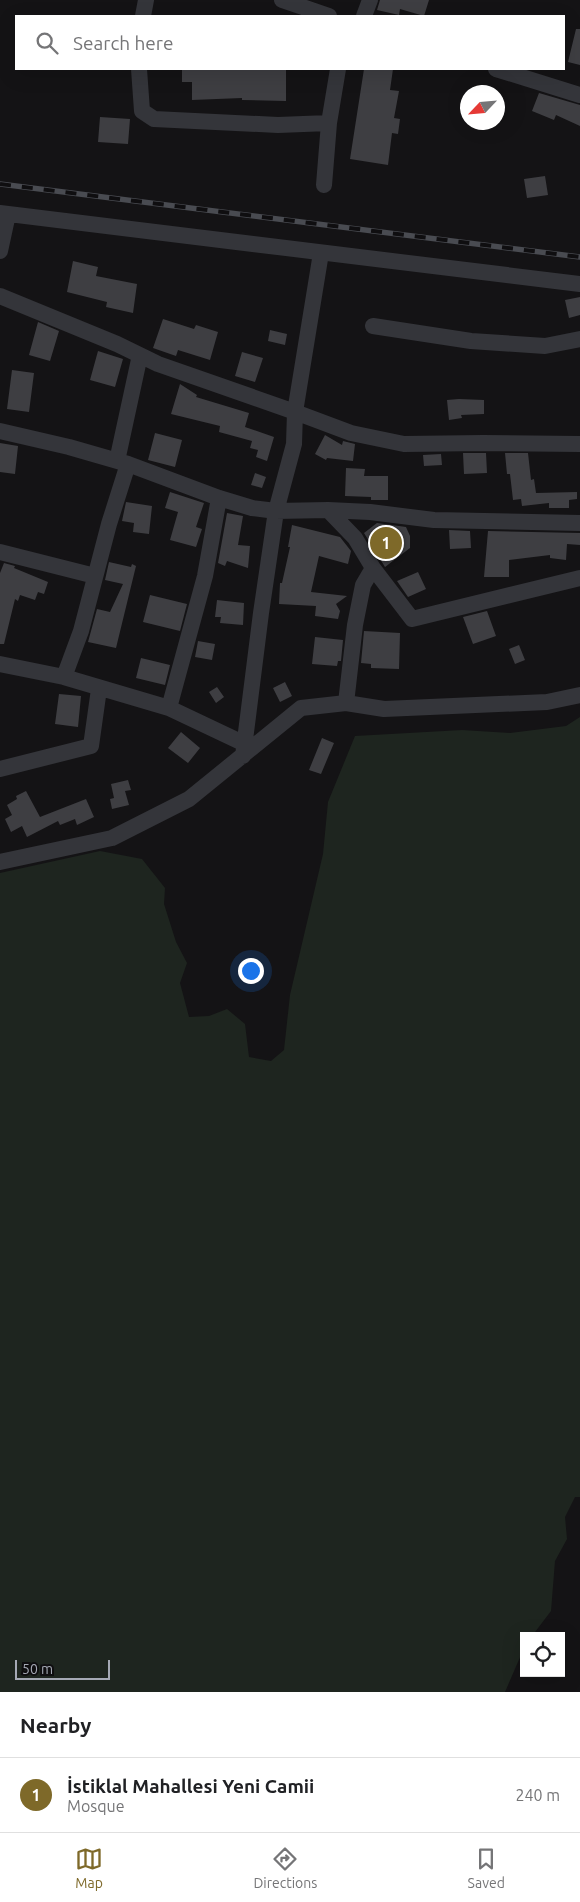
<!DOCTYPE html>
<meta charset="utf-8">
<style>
body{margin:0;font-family:Ubuntu,sans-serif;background:#f2f2f2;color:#202124}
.controls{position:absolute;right:15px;bottom:15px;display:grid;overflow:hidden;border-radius:0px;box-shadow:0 5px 20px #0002}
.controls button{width:45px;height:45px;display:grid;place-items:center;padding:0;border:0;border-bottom:1px solid #e0e0e0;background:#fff;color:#202124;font:25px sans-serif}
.compass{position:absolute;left:460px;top:85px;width:45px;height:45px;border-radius:50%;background:#fff;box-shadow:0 5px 20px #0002;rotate:244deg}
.scale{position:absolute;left:15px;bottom:12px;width:95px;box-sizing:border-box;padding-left:5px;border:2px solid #a5a9b5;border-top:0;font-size:14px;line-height:18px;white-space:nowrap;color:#a5a9b5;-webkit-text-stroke:4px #0f0e10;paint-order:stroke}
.you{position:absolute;left:250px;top:970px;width:18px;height:18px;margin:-12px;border:4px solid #fff;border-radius:50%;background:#1a73e8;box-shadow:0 0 0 8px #1a73e833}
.badge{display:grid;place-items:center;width:32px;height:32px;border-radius:50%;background:#7e6929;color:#fff;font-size:16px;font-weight:700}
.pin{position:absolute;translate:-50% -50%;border:2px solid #fff;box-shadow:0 1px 5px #0006}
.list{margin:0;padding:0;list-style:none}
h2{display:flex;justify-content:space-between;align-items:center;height:65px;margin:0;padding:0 20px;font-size:21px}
h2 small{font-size:16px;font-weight:400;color:#757577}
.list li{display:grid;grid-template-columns:32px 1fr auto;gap:15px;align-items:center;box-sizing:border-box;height:75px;padding:0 20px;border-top:1px solid #e0e0e0}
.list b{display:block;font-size:19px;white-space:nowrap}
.list p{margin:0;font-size:16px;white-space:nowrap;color:#757577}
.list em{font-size:16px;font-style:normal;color:#757577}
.icon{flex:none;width:28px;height:28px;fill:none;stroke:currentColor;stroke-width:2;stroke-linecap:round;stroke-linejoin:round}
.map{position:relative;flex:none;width:580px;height:1692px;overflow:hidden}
.search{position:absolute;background:#fff;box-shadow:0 5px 20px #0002;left:15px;right:15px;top:15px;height:55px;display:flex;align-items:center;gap:12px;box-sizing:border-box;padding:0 18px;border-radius:0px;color:#757577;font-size:19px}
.sheet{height:140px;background:#fff}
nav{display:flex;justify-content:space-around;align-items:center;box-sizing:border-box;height:70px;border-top:1px solid #e0e0e0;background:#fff;font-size:14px;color:#757577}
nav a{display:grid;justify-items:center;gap:2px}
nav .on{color:#7e6929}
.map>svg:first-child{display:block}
.green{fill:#1e251f}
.building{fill:#3e3e42}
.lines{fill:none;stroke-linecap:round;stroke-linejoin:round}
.minor{stroke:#34353a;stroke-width:16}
.rail-casing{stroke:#494b51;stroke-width:5.5}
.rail{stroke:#0f0e10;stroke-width:4;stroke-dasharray:11;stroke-linecap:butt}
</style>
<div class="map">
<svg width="580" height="1692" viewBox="0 0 580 1692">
<rect width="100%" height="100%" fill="#141315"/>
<path class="green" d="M580,717V1497H575L565,1517L567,1539L555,1561L551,1611L532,1636H524V1648L505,1692H0V873L100,851L142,859L165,888L164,904L176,942L187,963L180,983L189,1017L209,1016L227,1009L245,1024L249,1057L271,1061L284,1050L290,995L323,854L328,802L355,736L462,730L510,733L566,726Z"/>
<path class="building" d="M380,0H429L424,16L400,9L399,15L377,10Z
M576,29H580V65L568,62Z
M182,69H286V101L242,100V98L192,100V82H182Z
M364,69H393L390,90L399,91L394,118L400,119L398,134L392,133L388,165L350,159Z
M539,93L580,105V126L556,115L554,120L532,111Z
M100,117L130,119L128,144L98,142Z
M545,176L548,195L527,198L524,179Z
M73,261L98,267L96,276L137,284L133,313L106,307L107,302L67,292Z
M580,297V315L569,318L565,300Z
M163,319L194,329L196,325L218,332L210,360L178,350L176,356L153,348Z
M38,322L59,331L50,361L29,355Z
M270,330L287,334L285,345L268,341Z
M98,351L123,359L115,387L90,380Z
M242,352L263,358L255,382L235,376Z
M12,370L34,373L29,412L7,409Z
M180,384L197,395L196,397L249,413L245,427L274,437L267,461L256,457L258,450L250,448L252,441L219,432L220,426L171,414Z
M459,399L484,400V414L461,415L462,418L449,420L447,400Z
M155,433L182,440L175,467L148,460Z
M325,435L342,445L343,441L355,444L353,461L327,458L326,460L315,454Z
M0,443L18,446L15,474L0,472Z
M463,453H486L487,473L464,474Z
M505,453H528L531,480L534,479L536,493L577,492V499L569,500V508H549V503L522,506L521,499L513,500L510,474H507Z
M441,454L442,465L424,466L423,455Z
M346,468L365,469L364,476H388V500H371V497L345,496Z
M255,473L266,477L262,488L251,485Z
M170,492L204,503L196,527L202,529L196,547L170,540L178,512L165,508Z
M126,502L152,506L149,534L133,532L134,523L122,521Z
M227,513L243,516L238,545L250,546L248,568L227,561L225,566L218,563Z
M377,523L406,527L410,536V548L385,567L364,533Z
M292,525L340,537L351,551L348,564L319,556L311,592L347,596L336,604L340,611L338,619L315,616L316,606L279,604L280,583H282L290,547H288Z
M449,530L470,531L471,548L450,549Z
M488,531L580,533V545L567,544L566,560L550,558V555L509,560V577H484Z
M109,562L131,567L132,564L136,566L116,648L88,642L97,609L110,612L123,584L105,580Z
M4,563L15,566L14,568L48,582L44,594L38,592L35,600L20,595L18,601L15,599L4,644H0V573Z
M418,572L426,589L408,597L397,581Z
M150,595L187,604L180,631L143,622Z
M217,600L244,603L243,625L220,623L221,617H215Z
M487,611L496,636L473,644L463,617Z
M364,631L400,633L399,669L371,668V664L361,663Z
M315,637L343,640L341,661H338L337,666L312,664Z
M198,641L215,644L212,660L195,657Z
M519,645L525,660L515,664L509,649Z
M141,658L170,665L165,685L136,678Z
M285,682L292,696L280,702L273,688Z
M217,687L224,697L216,703L209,692Z
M59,694L81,696L78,727L55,724Z
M181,732L200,748L188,763L168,748Z
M322,738L334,743L321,774L309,770Z
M128,780L131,790L125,791L129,805L112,809L110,799L114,798L111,784Z
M26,791L40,817L86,799L94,817L77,825L75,819L60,825L58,821L27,837L22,826L11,832L5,819L12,815L7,805L17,799L16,796Z"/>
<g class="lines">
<path class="minor" d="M282,0L329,16
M143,16L146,0
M364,16L370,0
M139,69L142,111L154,119L278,125L329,123
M496,69L580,95
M324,185L329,123L338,69
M0,213L580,284
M0,251L8,214
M0,296L117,344L158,364L295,412L351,433L404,444L483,443L580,444
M373,326L471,341L545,346L580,339
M0,431L69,447L128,464L219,498L252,508L276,511L328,510L370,512L434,520L580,523
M117,461L140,355
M328,510L355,538L373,568L412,619L580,578
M0,552L95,576
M0,664L64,677L169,708L245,744
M64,677L81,631L109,524L128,464
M346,703L355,625L363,585L373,568
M169,708L205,576L219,498
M243,756L261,613L276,511L294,444L295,412L321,253
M0,769L91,746L99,689
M0,862L112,838L189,799L301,708L346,703L384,709L547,702L580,695"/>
<defs>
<path id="rail" d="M0,184L580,257"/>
</defs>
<use href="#rail" class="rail-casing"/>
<use href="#rail" class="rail"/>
</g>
</svg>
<div class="controls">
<button><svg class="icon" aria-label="locate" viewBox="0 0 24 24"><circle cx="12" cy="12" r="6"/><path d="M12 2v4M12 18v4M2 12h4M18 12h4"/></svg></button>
</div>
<svg class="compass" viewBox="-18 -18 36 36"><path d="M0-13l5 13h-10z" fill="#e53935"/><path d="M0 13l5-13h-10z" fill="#757577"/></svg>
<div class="scale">50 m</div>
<div class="you"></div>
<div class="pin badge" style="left:386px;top:543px">1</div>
<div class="search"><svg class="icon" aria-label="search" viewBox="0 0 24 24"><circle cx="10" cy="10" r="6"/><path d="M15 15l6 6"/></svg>Search here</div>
</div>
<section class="sheet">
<h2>Nearby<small></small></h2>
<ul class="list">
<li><span class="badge">1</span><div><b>İstiklal Mahallesi Yeni Camii</b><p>Mosque</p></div><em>240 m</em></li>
</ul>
</section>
<nav>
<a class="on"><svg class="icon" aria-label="map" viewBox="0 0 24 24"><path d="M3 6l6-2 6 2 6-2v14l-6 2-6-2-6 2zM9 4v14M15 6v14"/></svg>Map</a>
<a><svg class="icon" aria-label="directions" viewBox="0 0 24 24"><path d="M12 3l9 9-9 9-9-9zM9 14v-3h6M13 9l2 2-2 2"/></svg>Directions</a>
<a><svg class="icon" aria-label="saved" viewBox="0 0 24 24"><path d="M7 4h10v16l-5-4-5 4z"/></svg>Saved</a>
</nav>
